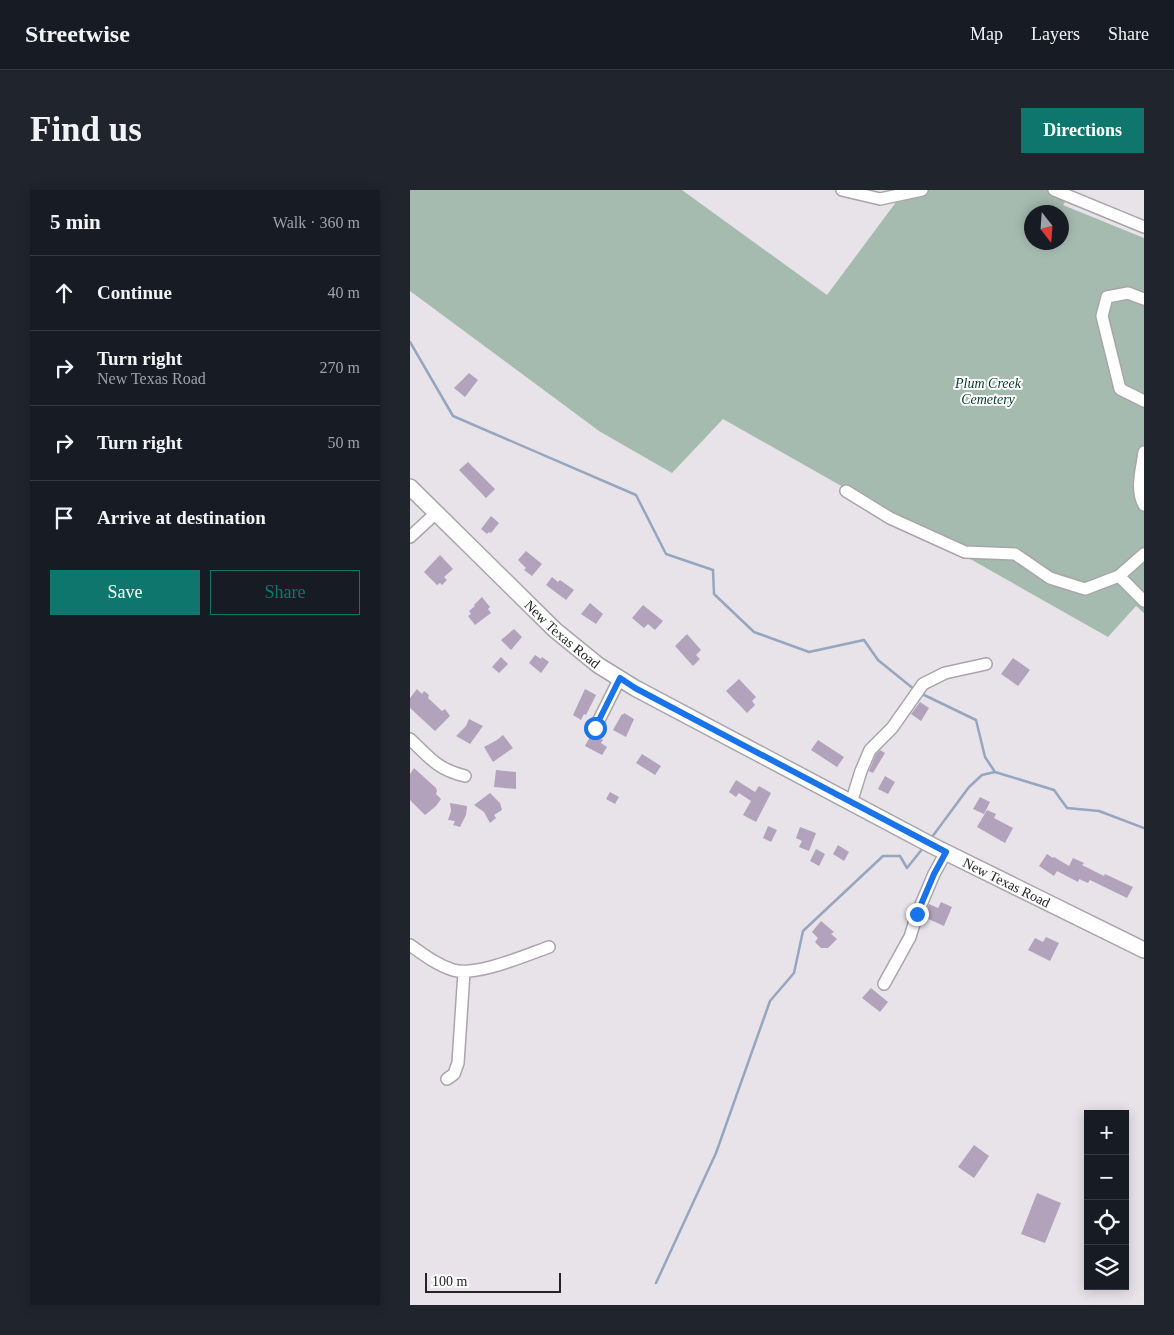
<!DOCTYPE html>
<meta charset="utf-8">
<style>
body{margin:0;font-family:"Times New Roman",serif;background:#20242c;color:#f1f3f6}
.controls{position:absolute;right:15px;bottom:15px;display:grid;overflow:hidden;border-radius:0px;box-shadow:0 2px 12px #0003}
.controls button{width:45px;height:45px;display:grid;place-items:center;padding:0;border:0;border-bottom:1px solid #363941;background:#171b24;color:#f1f3f6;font:25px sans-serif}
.compass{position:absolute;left:614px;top:15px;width:45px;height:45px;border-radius:50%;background:#171b24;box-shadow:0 2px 12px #0003;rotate:163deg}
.scale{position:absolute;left:15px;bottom:12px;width:136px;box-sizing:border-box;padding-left:5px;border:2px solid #252325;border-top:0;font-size:14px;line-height:18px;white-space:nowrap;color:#252325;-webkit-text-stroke:4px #fff;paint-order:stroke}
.stop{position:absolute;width:15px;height:15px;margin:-11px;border:4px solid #1a73e8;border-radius:50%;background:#fff}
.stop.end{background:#1a73e8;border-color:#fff;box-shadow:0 1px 5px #0008}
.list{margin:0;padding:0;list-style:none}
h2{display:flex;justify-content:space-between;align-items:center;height:65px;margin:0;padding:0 20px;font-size:21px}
h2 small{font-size:16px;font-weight:400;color:#9ea1a6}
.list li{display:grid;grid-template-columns:32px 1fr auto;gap:15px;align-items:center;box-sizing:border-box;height:75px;padding:0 20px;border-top:1px solid #363941}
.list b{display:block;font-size:19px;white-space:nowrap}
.list p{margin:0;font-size:16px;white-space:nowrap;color:#9ea1a6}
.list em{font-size:16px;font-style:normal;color:#9ea1a6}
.actions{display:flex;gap:10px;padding:15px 20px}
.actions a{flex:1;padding:11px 0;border:1px solid #0f766e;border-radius:0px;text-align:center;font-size:18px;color:#0f766e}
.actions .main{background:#0f766e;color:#fff}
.icon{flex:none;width:28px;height:28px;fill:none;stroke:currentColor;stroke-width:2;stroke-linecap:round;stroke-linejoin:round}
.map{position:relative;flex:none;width:734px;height:1115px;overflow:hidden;border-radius:0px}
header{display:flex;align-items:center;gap:30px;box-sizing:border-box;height:70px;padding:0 25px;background:#171b24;border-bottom:1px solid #363941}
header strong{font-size:24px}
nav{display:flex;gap:28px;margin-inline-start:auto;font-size:18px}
.intro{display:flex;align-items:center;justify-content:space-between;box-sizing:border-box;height:120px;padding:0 30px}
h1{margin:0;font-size:35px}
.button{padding:12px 22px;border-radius:0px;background:#0f766e;color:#fff;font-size:18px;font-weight:700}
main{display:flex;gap:30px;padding:0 30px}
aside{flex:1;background:#171b24;border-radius:0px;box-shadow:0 2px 12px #0003}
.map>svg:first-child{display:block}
.green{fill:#a6bbb0;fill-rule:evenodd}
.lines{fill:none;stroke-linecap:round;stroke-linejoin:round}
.stream{stroke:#96a6bf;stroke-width:2.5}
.building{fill:#b3a2bb}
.minor-casing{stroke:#a9a5aa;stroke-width:14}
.major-casing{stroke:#a9a5aa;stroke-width:18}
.minor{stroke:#fff;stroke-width:11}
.major{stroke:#fff;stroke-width:15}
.route{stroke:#1a73e8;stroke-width:6}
.labels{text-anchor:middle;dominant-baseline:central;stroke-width:4;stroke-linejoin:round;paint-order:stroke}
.park-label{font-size:14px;font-style:italic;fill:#003e28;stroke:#fff}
.street-label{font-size:14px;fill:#252325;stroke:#fff}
</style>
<header>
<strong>Streetwise</strong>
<nav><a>Map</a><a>Layers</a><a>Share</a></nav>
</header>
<div class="intro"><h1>Find us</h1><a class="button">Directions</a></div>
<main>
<aside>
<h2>5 min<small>Walk · 360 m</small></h2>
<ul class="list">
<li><svg class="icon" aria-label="ahead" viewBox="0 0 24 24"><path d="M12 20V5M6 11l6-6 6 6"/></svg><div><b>Continue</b></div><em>40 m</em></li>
<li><svg class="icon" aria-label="right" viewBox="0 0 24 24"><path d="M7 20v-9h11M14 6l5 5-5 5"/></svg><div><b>Turn right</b><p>New Texas Road</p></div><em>270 m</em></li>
<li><svg class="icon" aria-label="right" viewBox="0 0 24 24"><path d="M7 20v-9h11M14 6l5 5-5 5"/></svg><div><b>Turn right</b></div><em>50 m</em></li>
<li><svg class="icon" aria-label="arrive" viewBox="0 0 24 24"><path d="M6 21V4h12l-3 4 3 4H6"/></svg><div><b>Arrive at destination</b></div></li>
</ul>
<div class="actions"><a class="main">Save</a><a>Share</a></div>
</aside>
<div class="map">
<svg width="734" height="1115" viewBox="0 0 734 1115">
<rect width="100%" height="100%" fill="#e7e3e9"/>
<path class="green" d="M0,0H272L417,105L495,0H663L653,15L734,48V423L726,416L698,447L313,229L262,283L189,241L0,101ZM622,22H652V52H622Z"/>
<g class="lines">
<path class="stream" d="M0,152L43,226L226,305L256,364L303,380L304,404L344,442L399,462L454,450L468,470L505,500
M510,503L566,530L575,567L585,582
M522,647L559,597L572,585L585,582L644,600L657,618L689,621L734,638
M246,1093L306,963L360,811L384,783L393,741L473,666H490L497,678L513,658"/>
</g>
<path class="building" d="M59,183L68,190L55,207L44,198Z
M58,272L85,299L76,308L49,280Z
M81,326L89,333L81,343L79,342L77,344L71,339Z
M116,361L132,374L122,386L114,380L116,378L108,370Z
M30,365L43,379L34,387L37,390L32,395L30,393L27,395L14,382Z
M142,387L148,392L150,390L164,400L156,410L136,395Z
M72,407L80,417L78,419L81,423L65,435L58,426L61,424L59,421L65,416L64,415Z
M180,413L193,424L186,434L171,424Z
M233,415L253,431L245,440L238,434L234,438L222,428Z
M104,439L112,447L101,460L91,450Z
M277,444L291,460L286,465L290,469L283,476L265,456Z
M125,465L131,469L132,467L139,472L131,483L119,473Z
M91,467L98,474L89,483L82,477Z
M603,468L620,480L608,496L591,484Z
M329,489L346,507L342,511L345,515L337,523L316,501Z
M7,499L12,504L14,501L19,505L18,508L32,521L35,519L40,526L25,541L0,518V508Z
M175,499L186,505L176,525L174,524L171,530L163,525Z
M510,512L519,518L511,531L501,524Z
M214,523L224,529L216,547L203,540L212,524L213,525Z
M59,529L73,536L60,554L46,546L56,536Z
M93,545L103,558L83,572L74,557L87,550Z
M186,546L193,550L191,553L197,557L192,565L175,556L180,547L184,549Z
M408,550L434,567L427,577L401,560Z
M470,560L475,563L463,583L459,581L466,564Z
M232,564L251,576L245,585L226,573Z
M4,578L26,598L27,601L26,604L31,609L26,616L15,625L0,610V584Z
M86,580L106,582V599L84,597Z
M475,586L485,592L478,604L468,599Z
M326,590L345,602L349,596L361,603L346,632L333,625L341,611L329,603L326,607L319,602Z
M200,602L209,607L205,614L196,609Z
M80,603L90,613L92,620L84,625L86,628L80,633L74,622L64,615Z
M570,607L580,612L574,624L563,619Z
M40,613L57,616L56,625L50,637L43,635L45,631L38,630L41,621Z
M577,620L586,624L584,628L603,638L595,653L567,637Z
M358,636L367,640L361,652L353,648Z
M390,637L406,643L399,661L389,657L392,651L386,648Z
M428,655L439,662L434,671L423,664Z
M406,659L415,664L409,676L400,671Z
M637,664L643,668L644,667L659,676L663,668L674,673L672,675L694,686L695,684L723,697L717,708L680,690L678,693L669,689L668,692L647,681L644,686L629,676Z
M531,712L542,717L534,736L514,727L519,714L528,718Z
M411,731L424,742L421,744L427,749L418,758H411L405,752L408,748L402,742Z
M636,747L649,753L640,771L618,760L625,748L633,752Z
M461,798L478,812L470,822L452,808Z
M564,955L579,966L564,988L548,977Z
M627,1003L651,1013L635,1053L611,1044Z"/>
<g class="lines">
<defs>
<path id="minor" d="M432,0L470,9L512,0
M644,0L734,37
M734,109L718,103L697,107L692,126L710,199L734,211
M734,262C732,279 725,299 734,315
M436,301L480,328L555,362L605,364L640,388L675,399L709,386L734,364
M0,347L26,323
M709,386L734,411
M185,538L210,488
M0,549C20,568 27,579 55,586
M441,613L451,581L460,560L482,538L513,494L535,483L576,474
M0,755C14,765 27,775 43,780C66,787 116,765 139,757
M474,794L500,747L507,724L524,684L536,662
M37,889L44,884L48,873L54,782"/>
<g id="major">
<path id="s1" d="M0,297L145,440L188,475L225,498L523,656L734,760"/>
</g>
</defs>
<use href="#minor" class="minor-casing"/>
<use href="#major" class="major-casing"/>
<use href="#minor" class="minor"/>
<use href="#major" class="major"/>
</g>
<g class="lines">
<path class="route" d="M185,538L210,488L225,498L536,662L524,684L507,724"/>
</g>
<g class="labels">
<g class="park-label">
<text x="578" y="193">Plum Creek<tspan x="578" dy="16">Cemetery</tspan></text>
</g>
<g class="street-label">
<text stroke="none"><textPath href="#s1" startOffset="212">New Texas Road</textPath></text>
<text stroke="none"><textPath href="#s1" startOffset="722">New Texas Road</textPath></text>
</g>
</g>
</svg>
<div class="controls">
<button>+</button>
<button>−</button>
<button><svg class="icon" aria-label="locate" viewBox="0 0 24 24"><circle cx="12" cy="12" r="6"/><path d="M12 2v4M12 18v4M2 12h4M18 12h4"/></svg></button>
<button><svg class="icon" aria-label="layers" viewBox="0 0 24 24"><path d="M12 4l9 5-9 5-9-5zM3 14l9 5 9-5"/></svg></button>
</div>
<svg class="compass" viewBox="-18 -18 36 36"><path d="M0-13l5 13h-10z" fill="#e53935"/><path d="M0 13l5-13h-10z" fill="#9ea1a6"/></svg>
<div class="scale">100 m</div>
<div class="stop" style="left:185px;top:538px"></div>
<div class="stop end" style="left:507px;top:724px"></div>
</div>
</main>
